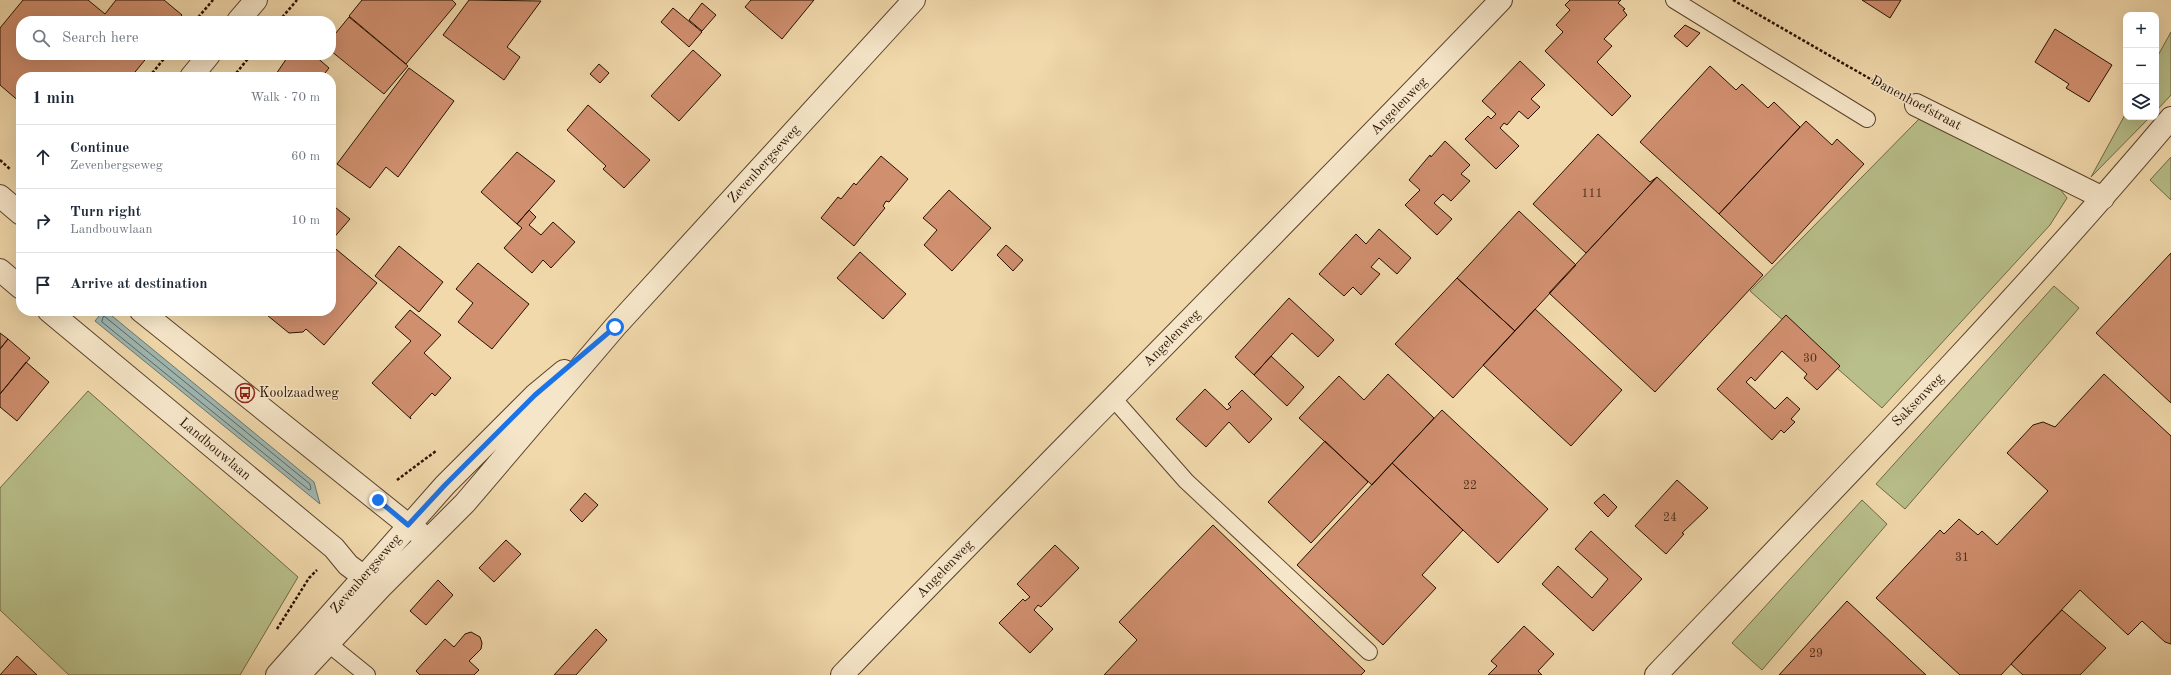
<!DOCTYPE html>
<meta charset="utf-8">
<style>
body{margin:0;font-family:"Old Standard TT",serif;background:#f2f2f3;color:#1f2937}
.controls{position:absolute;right:12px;top:12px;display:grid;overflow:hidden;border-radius:8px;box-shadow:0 4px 16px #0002}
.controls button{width:36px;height:36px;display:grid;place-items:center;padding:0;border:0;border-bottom:1px solid #e0e1e3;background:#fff;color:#1f2937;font:20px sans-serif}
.stop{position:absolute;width:12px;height:12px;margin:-9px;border:3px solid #1a73e8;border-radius:50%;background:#fff}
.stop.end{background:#1a73e8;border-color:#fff;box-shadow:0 1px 4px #0008}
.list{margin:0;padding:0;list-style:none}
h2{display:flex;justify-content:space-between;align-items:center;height:52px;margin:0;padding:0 16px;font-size:17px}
h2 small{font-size:13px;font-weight:400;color:#747a83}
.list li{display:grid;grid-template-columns:26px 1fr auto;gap:12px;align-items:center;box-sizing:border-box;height:64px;padding:0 16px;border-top:1px solid #e0e1e3}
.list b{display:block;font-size:15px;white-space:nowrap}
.list p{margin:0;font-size:13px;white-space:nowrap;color:#747a83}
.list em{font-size:13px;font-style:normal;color:#747a83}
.icon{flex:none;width:22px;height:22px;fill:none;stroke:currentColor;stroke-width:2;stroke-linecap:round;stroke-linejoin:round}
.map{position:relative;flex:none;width:2171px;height:675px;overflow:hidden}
.search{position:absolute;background:#fff;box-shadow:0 4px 16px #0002;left:16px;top:16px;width:320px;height:44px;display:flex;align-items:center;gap:10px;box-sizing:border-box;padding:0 14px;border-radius:16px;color:#747a83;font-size:15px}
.panel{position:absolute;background:#fff;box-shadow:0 4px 16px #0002;left:16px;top:72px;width:320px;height:244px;border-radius:16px}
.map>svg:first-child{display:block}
.green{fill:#b8bf8a;stroke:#706846}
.water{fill:#9eb8b3;stroke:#6e756c}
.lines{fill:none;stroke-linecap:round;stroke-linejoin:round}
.shore{stroke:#62645a;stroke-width:1}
.building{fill:#d08f6f;stroke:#271101}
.service-casing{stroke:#5a432c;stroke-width:18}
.minor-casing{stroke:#5a432c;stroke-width:24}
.tertiary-casing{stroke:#5a432c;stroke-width:24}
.path{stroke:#271101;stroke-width:2.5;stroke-dasharray:3 2;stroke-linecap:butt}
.service{stroke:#f6e6c9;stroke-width:16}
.minor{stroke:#f6e6c9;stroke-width:22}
.tertiary{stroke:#f6e6c9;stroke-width:22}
.route{stroke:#1a73e8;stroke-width:5}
.labels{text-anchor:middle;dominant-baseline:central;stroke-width:3;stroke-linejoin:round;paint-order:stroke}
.number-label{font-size:12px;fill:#51301c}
.street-label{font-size:14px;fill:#271101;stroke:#f6e6c9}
.poi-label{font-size:14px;fill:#271101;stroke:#f6e6c9;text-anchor:start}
</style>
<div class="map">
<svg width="2171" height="675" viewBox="0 0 2171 675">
<rect width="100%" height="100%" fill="#f1d9ac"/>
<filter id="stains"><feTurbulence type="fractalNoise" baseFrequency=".005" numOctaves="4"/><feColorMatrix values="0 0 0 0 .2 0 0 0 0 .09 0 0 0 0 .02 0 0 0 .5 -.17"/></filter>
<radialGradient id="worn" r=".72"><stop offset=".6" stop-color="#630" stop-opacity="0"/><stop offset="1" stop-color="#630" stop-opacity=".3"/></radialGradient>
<path class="green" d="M2171,32V95L2156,111V59Z
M2126,113V117H2150L2091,177Z
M1919,119L2060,189L2067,198L2050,225L1882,408L1750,291Z
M2171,157V200L2150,180Z
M2054,286L2079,308L1905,509L1876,484Z
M88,391L298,577L240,675H69L0,610V488Z
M1862,500L1887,524L1762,670L1732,643Z"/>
<path class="water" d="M103,311H106L314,482L320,504L95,321Z"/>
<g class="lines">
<path class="shore" d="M104,316L310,484L311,489L309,490L102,322Z"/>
</g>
<path class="building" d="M23,0H88L105,14L116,0H164L182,15L177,21H21V55H149L131,77H21V103L0,85V28Z
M362,0H452L456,4L406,64L349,16Z
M469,0L541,1L507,47L520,57L504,80L443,35Z
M751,0H814L782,39L745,7Z
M1570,0H1621L1618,3L1625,9L1623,10L1627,15L1604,39L1612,46L1597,62L1631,96L1612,116L1545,51L1563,32L1556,25L1570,10L1565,5Z
M1862,0H1901L1890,18Z
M702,3L716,15L702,31L689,20Z
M673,8L702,32L689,47L661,22Z
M349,17L408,66L384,94L331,51V39Z
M1685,25L1700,33L1687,47L1674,36Z
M2055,29L2112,65L2089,102L2066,88L2069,84L2035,62Z
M693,50L721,75L679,121L651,96Z
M289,55H314L329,68L322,77H274Z
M1520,61L1545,85L1531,99L1540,107L1528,119L1519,111L1507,125L1504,123L1500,128L1519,146L1496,169L1465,139L1488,116L1491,119L1496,114L1482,101Z
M599,64L609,73L600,83L590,74Z
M1710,66L1736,90L1742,84L1768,108L1774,102L1800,127L1719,214L1640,142Z
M409,68L454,101L398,177L386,167L370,188L337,164Z
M588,105L650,160L624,188L603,169L606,166L567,130Z
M1806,121L1832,145L1837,139L1864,164L1772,264L1719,214Z
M1598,134L1650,182L1657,177L1586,253L1533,204Z
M1445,141L1470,165L1461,174L1470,181L1451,201L1443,194L1434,203L1452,219L1437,235L1405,205L1420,190L1409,180L1430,155L1431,157Z
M517,152L555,181L517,224L481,192Z
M881,156L908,179L889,202L886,201L883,206L885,208L854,246L821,218L838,197L841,199L854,183L856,185Z
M1657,177L1763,275L1655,392L1549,293Z
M949,190L991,228L952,271L924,245L937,230L923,218Z
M331,204L350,219L331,241Z
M529,210L536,217L529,225L541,235L553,222L575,242L551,268L543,260L532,273L504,248L522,228L517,224Z
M1519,211L1576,265L1515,331L1457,278Z
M1379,229L1411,258L1397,274L1379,258L1371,267L1380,274L1361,295L1353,287L1344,296L1319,274L1356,234L1366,244Z
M331,245L377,283L324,345L306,329L303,332L289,333L262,311H331Z
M1006,245L1023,260L1013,271L997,255Z
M399,246L443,282L419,312L375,276Z
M860,252L906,294L883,319L837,278Z
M2171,253V403L2096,333Z
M478,263L529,304L492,349L458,322L473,303L456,289Z
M1457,278L1515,331L1453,398L1395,344Z
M1289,298L1334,340L1318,357L1292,333L1254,375L1235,357Z
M1535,309L1622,390L1571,446L1483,365Z
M410,310L441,335L424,353L451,378L435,396L432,393L410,417L411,419L372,383L411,341L395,327Z
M1786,315L1840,366L1817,390L1804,378L1807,374L1782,351L1755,381L1751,377L1746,382L1775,409L1787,397L1800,409L1791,419L1795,422L1784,433L1781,430L1772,440L1717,389Z
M0,333L8,339L0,349Z
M8,339L30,358L0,394V349Z
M1271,356L1304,387L1287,406L1254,375Z
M26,362L49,382L17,421L0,407V394Z
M1388,374L1434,418L1372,485L1299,418L1339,376L1364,400Z
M2104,374L2171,436V644L2165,642L2142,621L2128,635L2080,590L2001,675H1960L1876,598L1940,530L1944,534L1959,519L1978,535L1982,531L1997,545L2048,491L2007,453L2033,425L2043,422L2055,427Z
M1205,389L1227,410L1231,407L1228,404L1242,390L1272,419L1249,443L1229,422L1206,447L1176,419Z
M1442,410L1548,509L1498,563L1392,463Z
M1325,441L1368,482L1311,543L1268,502Z
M1392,463L1463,530L1422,575L1436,588L1383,645L1297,565Z
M1677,480L1708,508L1682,533L1684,534L1666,554L1635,526Z
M585,493L598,505L582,522L570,510Z
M1604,494L1617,507L1608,517L1594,503Z
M1213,525L1365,671L1361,675H1104L1137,640L1119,622Z
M1591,531L1642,579L1593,631L1542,584L1558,566L1592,598L1608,579L1575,549Z
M506,540L521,554L494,582L479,568Z
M1055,545L1079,568L1041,607L1038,605L1034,610L1053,629L1030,653L999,623L1023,599L1025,601L1030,597L1017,584Z
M438,580L453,595L426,625L410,611Z
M1847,601L1926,675H1779Z
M2062,610L2106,648L2080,675H2023L2011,664Z
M1524,626L1554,654L1538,671L1542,675H1488L1497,666L1491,661Z
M596,629L607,640L576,675H554Z
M471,632L480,637L482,643L481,649L469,661L479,670L474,675H420L416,671L445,639L454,647L465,634Z
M17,656L37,675H0Z"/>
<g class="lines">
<defs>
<path id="service" d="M1674,0L1867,119
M1112,397L1186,481L1369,652
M320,637L367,675"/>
<path id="minor" d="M238,21L256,0
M191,77L209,55
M1916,105L2103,198
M0,196L21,214
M0,270L21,288
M49,311L334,548L348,565L379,588
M141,311L408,525L428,539
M842,675C1061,449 1283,227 1501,0
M1656,675C1831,492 2008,311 2171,118"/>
<path id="tertiary" d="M277,675L445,485L535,395L564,371
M299,675L380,588L465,503L615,327L914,0"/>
</defs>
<use href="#service" class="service-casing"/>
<use href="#minor" class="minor-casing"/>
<use href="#tertiary" class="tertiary-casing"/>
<path class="path" d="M1733,0L1893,92
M195,21L213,0
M279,21L297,0
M149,77L167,55
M233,77L251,55
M0,160L11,170
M397,480L436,451
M277,629L309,578L317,570"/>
<use href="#service" class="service"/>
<use href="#minor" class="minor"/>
<use href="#tertiary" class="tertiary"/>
</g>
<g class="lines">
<path class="route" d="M378,500L408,525L445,485L535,395L615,327"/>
</g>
<defs>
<symbol id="bus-ring" viewBox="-11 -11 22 22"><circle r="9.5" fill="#f6e6c9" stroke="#8f2418" stroke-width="1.5"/><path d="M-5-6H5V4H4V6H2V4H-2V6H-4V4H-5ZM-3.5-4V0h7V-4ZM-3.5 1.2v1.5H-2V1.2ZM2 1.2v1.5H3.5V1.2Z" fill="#8f2418"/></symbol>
</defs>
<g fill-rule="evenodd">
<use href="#bus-ring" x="234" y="382" width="22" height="22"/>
</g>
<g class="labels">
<g class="number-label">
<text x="1592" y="194">111</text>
<text x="1810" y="359">30</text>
<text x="1470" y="486">22</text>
<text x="1670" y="518">24</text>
<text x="1962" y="558">31</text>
<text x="1816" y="654">29</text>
</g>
<g class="street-label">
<text transform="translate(1916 103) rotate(28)">Danenhoefstraat</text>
<text transform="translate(1399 106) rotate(-46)">Angelenweg</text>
<text transform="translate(764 164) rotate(-48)">Zevenbergseweg</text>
<text transform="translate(1172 338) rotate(-45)">Angelenweg</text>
<text transform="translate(1918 400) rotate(-46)">Saksenweg</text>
<text transform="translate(215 449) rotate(40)">Landbouwlaan</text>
<text transform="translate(945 569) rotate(-46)">Angelenweg</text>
<text transform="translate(366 574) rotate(-49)">Zevenbergseweg</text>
</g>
<g class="poi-label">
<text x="259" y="393">Koolzaadweg</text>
</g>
</g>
<rect width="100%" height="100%" filter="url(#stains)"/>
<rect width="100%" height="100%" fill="url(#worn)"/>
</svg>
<div class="controls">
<button>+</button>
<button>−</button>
<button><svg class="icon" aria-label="layers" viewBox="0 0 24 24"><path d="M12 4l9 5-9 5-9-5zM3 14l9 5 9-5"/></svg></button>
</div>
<div class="stop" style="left:615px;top:327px"></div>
<div class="stop end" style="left:378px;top:500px"></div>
<div class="search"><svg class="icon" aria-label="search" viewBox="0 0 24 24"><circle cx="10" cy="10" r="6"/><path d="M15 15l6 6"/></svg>Search here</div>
<section class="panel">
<h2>1 min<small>Walk · 70 m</small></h2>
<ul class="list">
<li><svg class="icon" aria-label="ahead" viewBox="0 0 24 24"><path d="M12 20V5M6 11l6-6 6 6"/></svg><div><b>Continue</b><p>Zevenbergseweg</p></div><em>60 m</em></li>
<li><svg class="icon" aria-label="right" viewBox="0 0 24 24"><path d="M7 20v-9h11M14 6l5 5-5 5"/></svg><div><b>Turn right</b><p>Landbouwlaan</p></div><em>10 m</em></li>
<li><svg class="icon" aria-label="arrive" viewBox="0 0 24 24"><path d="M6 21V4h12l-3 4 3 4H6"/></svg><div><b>Arrive at destination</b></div></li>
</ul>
</section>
</div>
